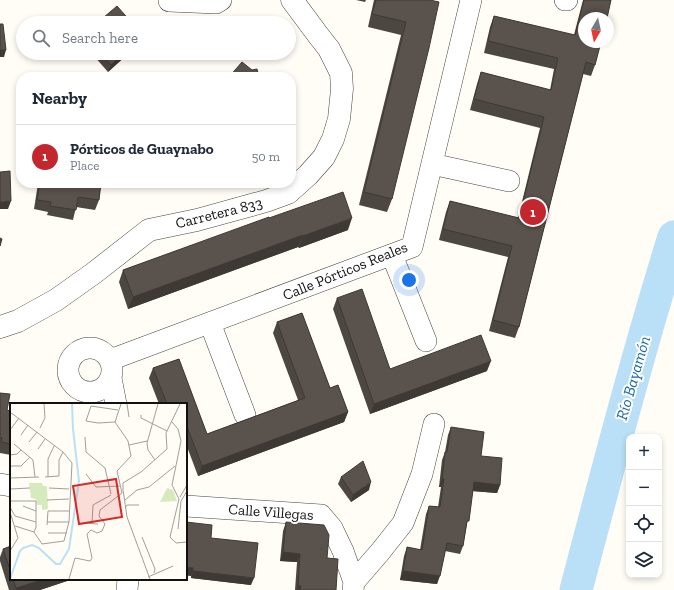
<!DOCTYPE html>
<meta charset="utf-8">
<style>
body{margin:0;font-family:"Zilla Slab",serif;background:#f2f2f3;color:#1f2937}
.controls{position:absolute;right:12px;bottom:12px;display:grid;overflow:hidden;border-radius:8px;box-shadow:0 2px 6px #0003}
.controls button{width:36px;height:36px;display:grid;place-items:center;padding:0;border:0;border-bottom:1px solid #e0e1e3;background:#fff;color:#1f2937;font:20px sans-serif}
.compass{position:absolute;left:578px;top:12px;width:36px;height:36px;border-radius:50%;background:#fff;box-shadow:0 2px 6px #0003;rotate:189deg}
.you{position:absolute;left:409px;top:280px;width:14px;height:14px;margin:-10px;border:3px solid #fff;border-radius:50%;background:#1a73e8;box-shadow:0 0 0 6px #1a73e833}
.badge{display:grid;place-items:center;width:26px;height:26px;border-radius:50%;background:#c4262e;color:#fff;font-size:13px;font-weight:700}
.pin{position:absolute;translate:-50% -50%;border:2px solid #fff;box-shadow:0 1px 4px #0006}
.list{margin:0;padding:0;list-style:none}
h2{display:flex;justify-content:space-between;align-items:center;height:52px;margin:0;padding:0 16px;font-size:17px}
h2 small{font-size:13px;font-weight:400;color:#747a83}
.list li{display:grid;grid-template-columns:26px 1fr auto;gap:12px;align-items:center;box-sizing:border-box;height:64px;padding:0 16px;border-top:1px solid #e0e1e3}
.list b{display:block;font-size:15px;white-space:nowrap}
.list p{margin:0;font-size:13px;white-space:nowrap;color:#747a83}
.list em{font-size:13px;font-style:normal;color:#747a83}
.icon{flex:none;width:22px;height:22px;fill:none;stroke:currentColor;stroke-width:2;stroke-linecap:round;stroke-linejoin:round}
.map{position:relative;flex:none;width:674px;height:590px;overflow:hidden}
.search{position:absolute;background:#fff;box-shadow:0 2px 6px #0003;left:16px;top:16px;width:280px;height:44px;display:flex;align-items:center;gap:10px;box-sizing:border-box;padding:0 14px;border-radius:22px;color:#747a83;font-size:15px}
.panel{position:absolute;background:#fff;box-shadow:0 2px 6px #0003;left:16px;top:72px;width:280px;height:116px;border-radius:16px}
.map>svg:first-child{display:block}
.lines{fill:none;stroke-linecap:round;stroke-linejoin:round}
.river{stroke:#b9e0f7;stroke-width:33}
.minor-casing{stroke:#444;stroke-width:22}
.tertiary-casing{stroke:#444;stroke-width:23}
.minor{stroke:#fff;stroke-width:21}
.tertiary{stroke:#fff;stroke-width:22}
.wall{fill:#4d4742}
.shaded-wall{fill:#3f3936}
.building{fill:#5a524d;stroke:#3f3936}
.labels{text-anchor:middle;dominant-baseline:central;stroke-width:4;stroke-linejoin:round;paint-order:stroke}
.street-label{font-size:15px;fill:#111;stroke:#fff}
.water-label{font-size:16px;font-style:italic;fill:#1768a6;stroke:#fff}
.inset-river{fill:none;stroke:#b9e0f7;stroke-width:2}
.inset-road{fill:none;stroke:#a09f9a;stroke-width:1}
.view{fill:#d62828;fill-opacity:0.15;stroke:#d62828;stroke-width:2}
.inset-edge{fill:none;stroke:#111;stroke-width:2}
</style>
<div class="map">
<svg width="674" height="590" viewBox="0 0 674 590">
<rect width="100%" height="100%" fill="#fffdf5"/>
<g class="lines">
<path class="river" d="M576,590C607,472 638,353 674,237"/>
<defs>
<path id="minor" d="M565,0H567
M169,1L216,3L221,0
M432,164L509,181
M392,255L426,341
M210,323L245,415
M68 370a22 22 0 1 1 44 0a22 22 0 1 1-44 0Z
M110,360L412,247L471,0
M111,378L116,404
M0,484L11,486
M186,506L321,515L332,528L343,551L354,582L353,590
M354,582L380,552L403,523L422,474L434,424
M127,590L128,579"/>
<path id="tertiary" d="M0,327L18,321L56,300L94,273L149,230L197,220L266,201L288,193L308,175L324,157L333,139L339,119L342,89L341,73L329,49L318,35L292,0"/>
</defs>
<use href="#minor" class="minor-casing"/>
<use href="#tertiary" class="tertiary-casing"/>
<use href="#minor" class="minor"/>
<use href="#tertiary" class="tertiary"/>
</g>
<path class="wall" d="M356,0H366L365,2Z
M374,0H430L392,199L387,212L359,205L401,35L368,27Z
M583,0H611L595,65L591,76L583,74L519,327L515,338L489,331L508,257L439,240L446,212L450,201L518,218L540,128L470,110L477,84L481,72L550,90L554,69L484,53L490,27L494,16L574,35Z
M103,18L132,23H102Z
M95,53H129L108,72L94,56Z
M194,53H232L230,57L202,58V54Z
M38,183H101L99,200L95,210L76,207L73,220L47,215L48,212L34,209Z
M269,218L348,230L299,248L298,247L128,309L119,282L123,270Z
M337,298L390,369L487,371L370,414L333,309Z
M302,313L330,388L338,385L348,412L344,422L198,476L186,444V404H159L149,378L153,368L179,359L207,434L298,400L273,333L277,322Z
M0,393L7,410L11,411V455L0,453Z
M451,427L481,456L500,485L497,493L473,491L463,546L460,554L445,551L437,584L400,580L404,556L407,547L420,550L426,514L429,506L438,507L441,487H439L442,460L445,452L448,435Z
M341,477L369,490L351,502L338,484Z
M286,522L327,558L336,590H295L297,562L280,561L283,531Z
M211,538L251,585L191,578V576L186,575Z
M11,546V579H73L40,590H9L0,561V557L3,549Z"/>
<path class="shaded-wall" d="M0,50H6L4,57H0Z
M124,53H129L108,72L111,65Z
M204,53H232L230,57L202,58Z
M11,201L8,209H0V202Z
M352,218L348,230L299,248L303,236Z
M303,235L298,247L128,309L133,297Z
M491,361L487,371L370,414L374,404Z
M348,412L344,422L198,476L202,466Z
M442,479H444L441,487H439Z
M371,482L369,490L351,502L353,495Z
M474,482L500,485L497,493L471,491Z
M283,552L300,554L297,562L280,561Z
M186,567L193,568L191,576L186,575Z
M193,571L254,578L251,585L191,578Z
M403,571L440,576L437,584L400,580Z
M45,579H73L40,590H15L16,588Z
M298,586H301L299,590H297Z"/>
<path class="building" d="M376,0H430L439,2L429,48L392,199L364,192L406,22L372,14Z
M584,0H611L607,18H584V42H601L595,65L586,62L519,327L493,320L512,246L443,229L450,201L519,218L544,117L474,99L481,72L551,90L558,58L488,41L494,16L575,35Z
M117,6L132,23H108L103,18Z
M0,24H3L6,50H0Z
M100,53H124L111,65Z
M242,62L252,70L257,69L259,77H229Z
M10,171L11,201L0,202V172Z
M40,183H101L99,200L78,197L76,210L50,206L51,202L37,200Z
M343,192L352,218L303,236V235L133,297L123,270L269,217V218Z
M0,238L2,239L0,246Z
M362,289L390,369L481,335L491,361L374,404L337,298Z
M302,313L330,388L338,385L348,412L202,466L186,424V404H167L153,368L179,359L207,434L305,398L277,322Z
M0,393L10,394L7,410L11,411V444L1,442L2,438H0Z
M451,427L484,432L481,456L502,458L500,485L474,482L469,521H467L463,546L447,543L440,576L403,571L407,547L422,550L429,506L440,507L444,479H442L445,452H447Z
M363,461L371,482L353,495L341,477Z
M186,522L212,525L211,538L258,543L254,578L193,571V568L186,567Z
M286,522L324,525L329,535L327,558L338,559L336,590H300L301,586H298L300,554L283,552Z
M11,546V573L3,549Z
M13,579H45L16,588Z"/>
<g class="labels">
<g class="street-label">
<text transform="translate(219 213) rotate(-14)">Carretera 833</text>
<text transform="translate(345 271) rotate(-22)">Calle Pórticos Reales</text>
<text transform="translate(271 512) rotate(4)">Calle Villegas</text>
</g>
<g class="water-label">
<text transform="translate(633 378) rotate(-74)">Río Bayamón</text>
</g>
</g>
<g transform="translate(10 403)">
<rect width="177" height="177" fill="#fffdf5"/>
<path d="M19,80H32L33,83H37L38,106L32,107V102H27L26,96L21,95ZM157,85L163,87L167,98L150,99Z" fill="#d5ebbd"/>
<path class="inset-river" d="M0,176L10,148L13,145L22,142L29,145L46,161H50L59,146L69,78L63,26L62,1"/>
<path class="inset-road" d="M117,1L119,14M0,9L53,49L62,60L59,119L54,138L32,141L24,129L5,123M131,12V15L157,28M105,19L88,20L76,18L81,3L108,7M162,19L168,26L171,38L162,82L169,96L160,134L166,140L177,139M30,25L35,15L34,1M0,27L9,15M11,32L18,22M75,34L76,49L95,65L101,91M19,39L27,29M4,41L23,57L25,74M119,42L137,38M28,46L35,36M0,52L7,51L11,47M145,57L138,47L137,40L148,1M0,63H11L20,54M76,71L86,84L110,83M35,74L49,73V57L53,49M38,74V56L44,43M0,75L29,74M39,85L59,86M0,86L20,85M113,87V80L131,69L157,46L156,30L170,1M113,87L117,114L140,176M170,94L177,82M37,97L59,96M115,97L127,87L139,84L165,63M0,98H26V124L24,129M13,103L26,108M0,104L5,113L26,119M115,105L117,102H129M0,109L8,135L0,148M37,119H59M76,120L88,121M82,120L83,102L101,92M37,122L38,108H59M168,126L171,98L177,88M38,130H57M132,134L145,166L144,170M138,174L163,163M59,176L65,155L80,158L82,155L77,131L81,127L87,130L92,128L95,121L89,113L90,107L112,90L107,68L121,53L118,38L105,19L111,1"/>
<path class="view" d="M106,76L112,114L69,121L63,83Z"/>
<rect width="177" height="177" class="inset-edge"/>
</g>
</svg>
<div class="controls">
<button>+</button>
<button>−</button>
<button><svg class="icon" aria-label="locate" viewBox="0 0 24 24"><circle cx="12" cy="12" r="6"/><path d="M12 2v4M12 18v4M2 12h4M18 12h4"/></svg></button>
<button><svg class="icon" aria-label="layers" viewBox="0 0 24 24"><path d="M12 4l9 5-9 5-9-5zM3 14l9 5 9-5"/></svg></button>
</div>
<svg class="compass" viewBox="-18 -18 36 36"><path d="M0-13l5 13h-10z" fill="#e53935"/><path d="M0 13l5-13h-10z" fill="#747a83"/></svg>
<div class="you"></div>
<div class="pin badge" style="left:533px;top:212px">1</div>
<div class="search"><svg class="icon" aria-label="search" viewBox="0 0 24 24"><circle cx="10" cy="10" r="6"/><path d="M15 15l6 6"/></svg>Search here</div>
<section class="panel">
<h2>Nearby<small></small></h2>
<ul class="list">
<li><span class="badge">1</span><div><b>Pórticos de Guaynabo</b><p>Place</p></div><em>50 m</em></li>
</ul>
</section>
</div>
